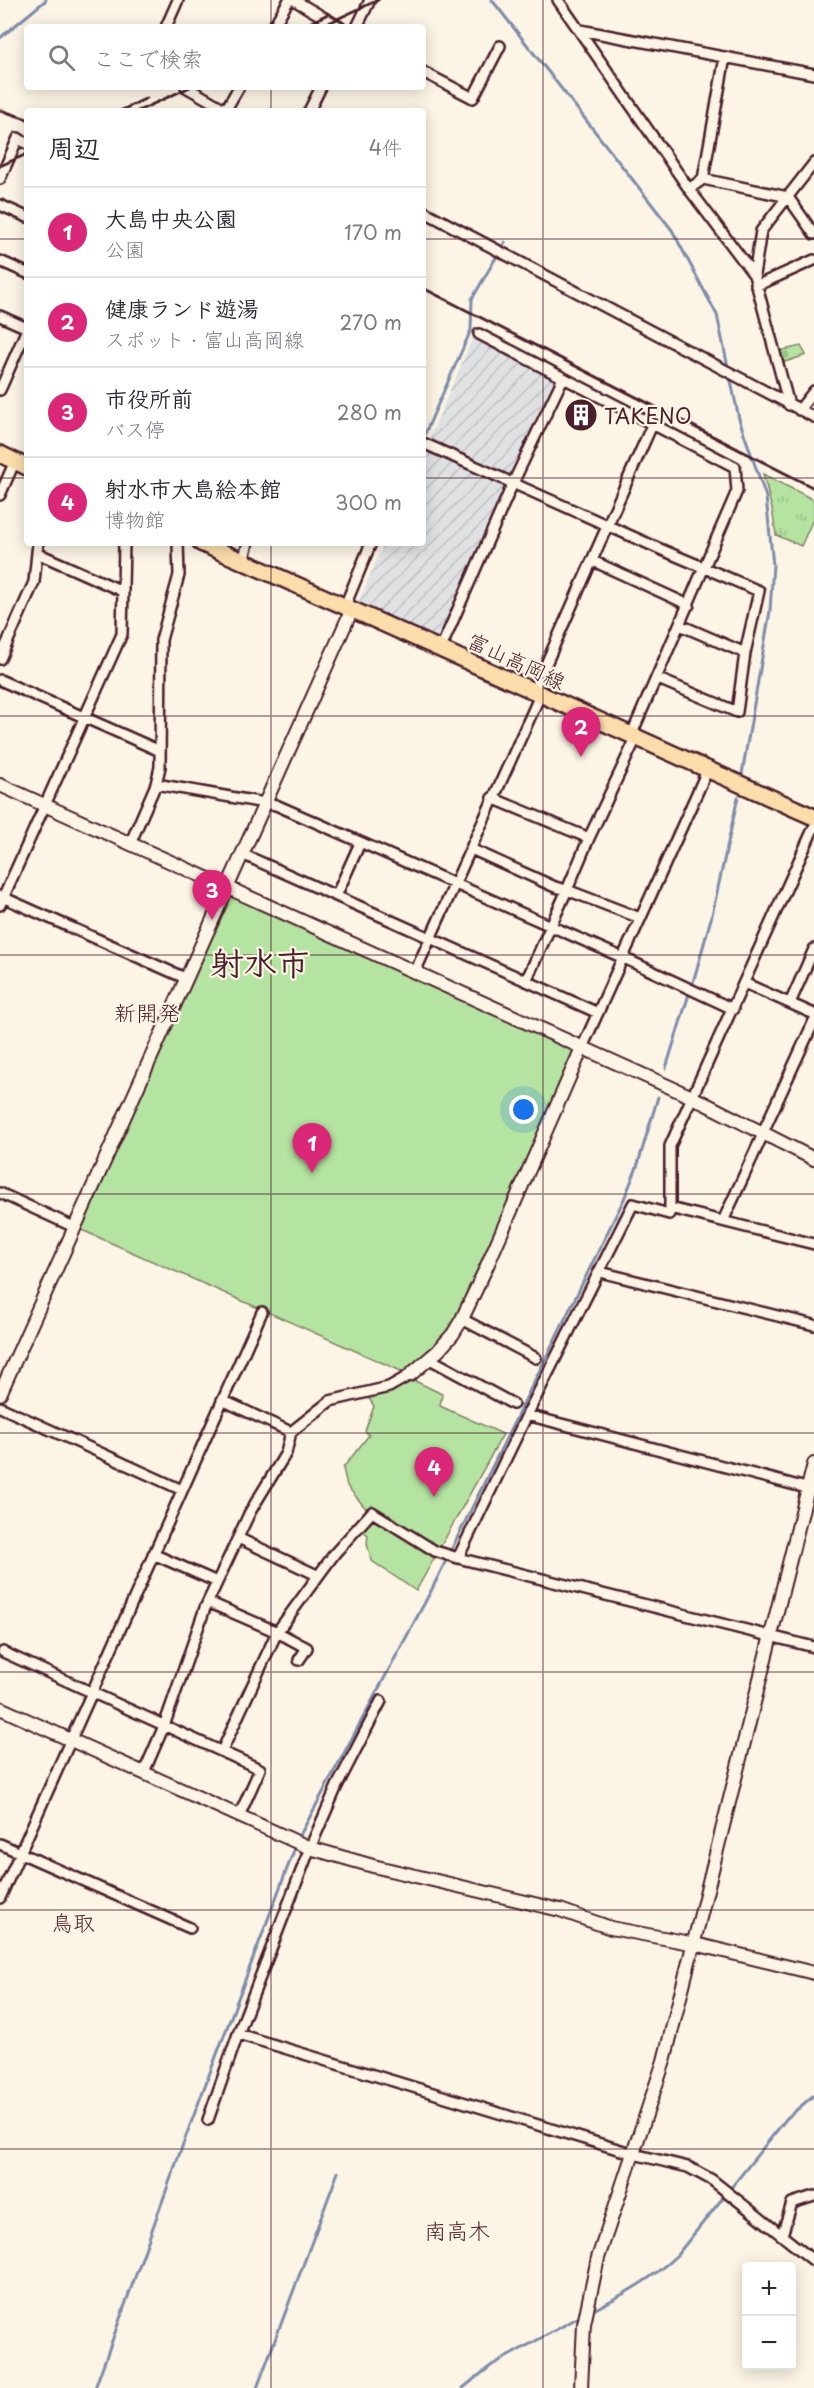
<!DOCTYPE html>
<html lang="ja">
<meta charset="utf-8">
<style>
body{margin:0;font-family:"Playpen Sans","Klee One",sans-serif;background:#f2f2f3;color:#2b2b33}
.controls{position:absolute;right:18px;bottom:18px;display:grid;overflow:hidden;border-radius:6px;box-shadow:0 3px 15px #0003}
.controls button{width:54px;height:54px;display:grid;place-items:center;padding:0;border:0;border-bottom:2px solid #e1e1e2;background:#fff;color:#2b2b33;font:30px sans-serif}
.you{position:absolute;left:524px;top:1110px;width:21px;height:21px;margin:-15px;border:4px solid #fff;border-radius:50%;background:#1a73e8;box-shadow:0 0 0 9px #1a73e833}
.badge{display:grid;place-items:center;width:39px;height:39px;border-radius:50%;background:#db2777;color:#fff;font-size:20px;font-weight:700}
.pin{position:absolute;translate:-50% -50px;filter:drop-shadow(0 2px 3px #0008)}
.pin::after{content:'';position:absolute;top:32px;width:21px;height:18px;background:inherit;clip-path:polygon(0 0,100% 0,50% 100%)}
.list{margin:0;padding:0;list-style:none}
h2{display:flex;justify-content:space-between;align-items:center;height:78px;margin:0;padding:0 24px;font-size:26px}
h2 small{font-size:20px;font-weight:400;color:#7c7c81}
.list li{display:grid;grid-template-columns:39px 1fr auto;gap:18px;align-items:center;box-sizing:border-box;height:90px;padding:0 24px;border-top:2px solid #e1e1e2}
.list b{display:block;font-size:22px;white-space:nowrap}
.list p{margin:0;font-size:20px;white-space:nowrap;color:#7c7c81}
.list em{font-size:20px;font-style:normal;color:#7c7c81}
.icon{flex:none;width:33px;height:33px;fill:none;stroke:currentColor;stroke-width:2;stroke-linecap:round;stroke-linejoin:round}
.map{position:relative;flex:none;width:814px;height:2388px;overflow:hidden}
.search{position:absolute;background:#fff;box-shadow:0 3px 15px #0003;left:24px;top:24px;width:402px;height:66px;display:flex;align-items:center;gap:15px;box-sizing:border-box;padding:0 21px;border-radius:6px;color:#7c7c81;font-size:22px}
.panel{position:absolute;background:#fff;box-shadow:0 3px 15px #0003;left:24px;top:108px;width:402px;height:438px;border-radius:6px}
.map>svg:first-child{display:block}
.industrial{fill:url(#industrial-furrows)}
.grass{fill:url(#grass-tufts);stroke:#808166;stroke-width:1.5}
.cemetery{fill:url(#cemetery-stones);stroke:#808166;stroke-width:1.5}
.park{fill:#b5e3a1;stroke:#808166;stroke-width:1.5}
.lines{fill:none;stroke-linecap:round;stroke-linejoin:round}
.stream{stroke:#7e8caa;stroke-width:3}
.minor-casing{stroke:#4a1f2b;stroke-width:14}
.tertiary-casing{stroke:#4a1f2b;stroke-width:16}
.primary-casing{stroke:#4a1f2b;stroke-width:20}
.minor{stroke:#fcf5e5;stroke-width:9}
.tertiary{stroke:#fcf5e5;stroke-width:12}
.primary{stroke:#faddab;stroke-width:15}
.rail{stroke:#4a1f2b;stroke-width:3}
.grid{fill:none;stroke:#4a1f2b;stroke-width:1.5;stroke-opacity:0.55}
.labels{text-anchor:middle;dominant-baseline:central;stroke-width:4.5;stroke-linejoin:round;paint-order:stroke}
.poi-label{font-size:21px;fill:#4a1f2b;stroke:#fcf5e5;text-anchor:start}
.street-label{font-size:21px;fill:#4a1f2b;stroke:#fcf5e5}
.neighbourhood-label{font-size:22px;fill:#4a1f2b;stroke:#fcf5e5}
.town-label{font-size:33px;font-weight:bold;fill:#4a1f2b;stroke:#fcf5e5}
</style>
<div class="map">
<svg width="814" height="2388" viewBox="0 0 814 2388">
<defs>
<pattern id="industrial-furrows" width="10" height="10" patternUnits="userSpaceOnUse" patternTransform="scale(1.5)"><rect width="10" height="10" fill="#dfe1e3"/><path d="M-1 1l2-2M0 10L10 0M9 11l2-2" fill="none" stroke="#c1c1c3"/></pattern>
<pattern id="grass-tufts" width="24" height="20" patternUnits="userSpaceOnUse" patternTransform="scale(1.5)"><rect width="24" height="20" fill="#b5e3a1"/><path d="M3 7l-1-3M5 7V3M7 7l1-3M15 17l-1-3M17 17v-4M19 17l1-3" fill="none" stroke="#9dc28b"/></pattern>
<pattern id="cemetery-stones" width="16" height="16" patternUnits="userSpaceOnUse" patternTransform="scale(1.5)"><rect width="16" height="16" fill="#b5e3a1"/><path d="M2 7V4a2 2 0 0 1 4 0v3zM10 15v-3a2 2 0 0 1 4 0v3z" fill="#9dc28b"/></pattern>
</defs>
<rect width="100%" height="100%" fill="#fcf5e5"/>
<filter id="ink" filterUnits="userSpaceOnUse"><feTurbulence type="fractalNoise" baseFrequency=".0167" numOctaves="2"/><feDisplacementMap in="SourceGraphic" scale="12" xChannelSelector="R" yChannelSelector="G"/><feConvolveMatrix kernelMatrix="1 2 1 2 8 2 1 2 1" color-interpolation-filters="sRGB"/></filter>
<g filter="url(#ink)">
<path class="industrial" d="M473,337L556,381L441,641L358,603L384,543H423V453Z"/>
<path class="grass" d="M763,474L814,500V517L801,546L776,535L772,509Z"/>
<path class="cemetery" d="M801,346L806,355L782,363L779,351Z"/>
<path class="park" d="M227,888L581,1048L452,1334L410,1375L75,1227Z
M411,1379L442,1394L440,1406L503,1434L416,1591L372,1561L367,1544L368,1535L361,1530L373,1517L347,1486L343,1468L369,1435L365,1431L374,1406L368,1397L392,1390Z"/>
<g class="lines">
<path class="stream" d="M492,0L672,230L717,315L739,419L766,497L773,565L770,611L742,774
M0,38L46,0
M423,438L471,330L472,299L505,242
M692,986L712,915L738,797
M666,1068L689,994
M298,1839L431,1591L624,1199L637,1167L658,1097
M590,2312C622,2295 651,2280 677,2255L787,2118L814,2095
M95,2388L183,2144L296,1845
M257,2388L338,2172
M463,2388L492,2365L581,2316"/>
<defs>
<path id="minor" d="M294,0L340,27
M558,0L689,189L754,275L789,405
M166,27L178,0
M273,27L289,0
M357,27L370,0
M580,30L814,74
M423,72L473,98L500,46
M186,87L228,111
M225,111L239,87
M309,111L321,87
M0,179L18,138L27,144
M703,179L725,57
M689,189L703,179L788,197L814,234
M0,205L27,217
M423,211L814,417
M0,261L27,273
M754,275L761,231L814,163
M756,286L814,260
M0,316L27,328
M479,334L735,467L737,491L631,736
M0,390L27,329
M799,410L814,391
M423,443L660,549L759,591L745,653L680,625
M0,495L15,461
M37,553L122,591
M243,561L248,543
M593,561L689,605
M350,607L347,601L371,543
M441,648L513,483L563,378
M0,659L34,582L38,543
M656,678L737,712L745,653
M0,680L160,751
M534,691L652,425
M156,784L276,805L628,960L733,1009
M492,798L589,838L567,890L640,918
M814,827L670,1146V1208L814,1244
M589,838L636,738
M360,843L336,896L598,1013
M130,844L156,784L160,767L161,640L179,575L178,543
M471,849L555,887L567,890L526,981
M242,854L336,896
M0,896L185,978
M0,905L122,634L124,543
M415,972L541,693
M744,983L814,1014
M790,1003L814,949
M582,1048L707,771
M763,1132L814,1021
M0,1193L74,1227
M669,1214L633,1204L527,1415L814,1490
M723,1221L764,1132
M600,1272L814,1325
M462,1319L536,1358
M430,1359L513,1404
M222,1400L291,1432
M0,1407L182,1490
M238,1538L317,1575
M153,1554L217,1582
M458,1558L527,1415
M208,1602L277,1632L307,1648L299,1660
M3,1652L260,1769L239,1816
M222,1751L277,1632L335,1553L372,1512L435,1551L458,1558L814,1647
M144,1772L164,1726L205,1608L250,1512L286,1453L291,1432L330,1401L389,1387L410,1375
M0,1844L190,1928
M0,1898L262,1312
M238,2034L634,2154L688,2167L712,2180L814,2261
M208,2120L238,2034L310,1848L337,1786L381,1701
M782,2235L792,2203L814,2196"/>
<path id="tertiary" d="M0,785L692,1097L814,1159
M410,1375L438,1351L453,1334L462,1319L486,1268L582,1048
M0,1394L349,616L350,607
M0,1708L310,1848L373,1866L560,1910L611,1928L695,1944L814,1973
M581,2388L584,2324L598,2258L664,2061L814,1464"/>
<path id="primary" d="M0,454L27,467
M201,543C406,632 609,726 814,817"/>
</defs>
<use href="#minor" class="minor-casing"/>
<use href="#tertiary" class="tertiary-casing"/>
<use href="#primary" class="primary-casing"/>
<use href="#minor" class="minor"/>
<use href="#tertiary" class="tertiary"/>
<use href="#primary" class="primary"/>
<path class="rail" d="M301,27L328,14
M320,27L378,0
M0,110L27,119
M120,111L147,98
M138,111L190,87
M0,166L27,154
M423,288L814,488"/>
</g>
</g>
<path class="grid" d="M271,0V27M543,0V2388M271,87V111M0,239H27M423,239H814M0,478H27M423,478H814M271,543V2388M0,716H814M0,955H814M0,1194H814M0,1433H814M0,1672H814M0,1910H814M0,2149H814"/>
<defs>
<symbol id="building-disc" viewBox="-11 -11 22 22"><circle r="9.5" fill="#4a1f2b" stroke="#fcf5e5"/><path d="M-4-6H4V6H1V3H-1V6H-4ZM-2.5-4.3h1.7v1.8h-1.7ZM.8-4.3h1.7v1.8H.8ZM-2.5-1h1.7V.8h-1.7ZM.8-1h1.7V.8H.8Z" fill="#fff"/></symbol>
</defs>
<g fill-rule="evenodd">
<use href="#building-disc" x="562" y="396" width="38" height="38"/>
</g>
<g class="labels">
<g class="poi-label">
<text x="604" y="415">TAKENO</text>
</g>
<g class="street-label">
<text transform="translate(517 660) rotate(25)">富山高岡線</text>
</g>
<g class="neighbourhood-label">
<text x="147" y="1011">新開発</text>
<text x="73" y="1921">鳥取</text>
<text x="457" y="2229">南高木</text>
</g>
<g class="town-label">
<text x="260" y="961">射水市</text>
</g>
</g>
</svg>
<div class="controls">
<button>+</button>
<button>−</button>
</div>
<div class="you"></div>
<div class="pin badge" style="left:312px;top:1173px">1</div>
<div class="pin badge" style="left:581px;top:757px">2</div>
<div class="pin badge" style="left:212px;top:920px">3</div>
<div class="pin badge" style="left:434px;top:1497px">4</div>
<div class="search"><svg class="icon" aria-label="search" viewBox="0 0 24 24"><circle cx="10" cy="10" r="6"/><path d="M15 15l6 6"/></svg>ここで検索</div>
<section class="panel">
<h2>周辺<small>4件</small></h2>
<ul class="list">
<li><span class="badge">1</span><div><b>大島中央公園</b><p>公園</p></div><em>170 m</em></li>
<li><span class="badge">2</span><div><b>健康ランド遊湯</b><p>スポット · 富山高岡線</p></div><em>270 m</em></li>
<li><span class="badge">3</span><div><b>市役所前</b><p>バス停</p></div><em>280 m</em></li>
<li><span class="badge">4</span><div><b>射水市大島絵本館</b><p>博物館</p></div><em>300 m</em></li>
</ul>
</section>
</div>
